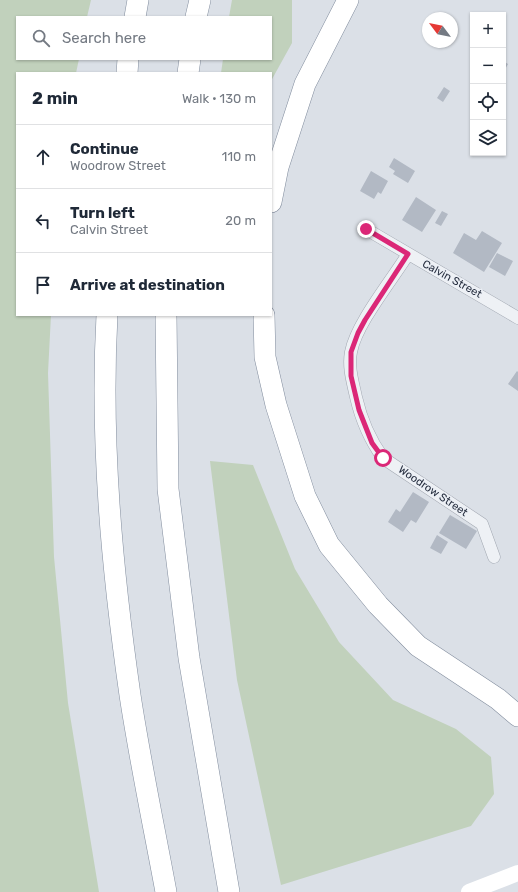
<!DOCTYPE html>
<meta charset="utf-8">
<style>
body{margin:0;font-family:Rubik,sans-serif;background:#f6f6f7;color:#1f2937}
.controls{position:absolute;right:12px;top:12px;display:grid;overflow:hidden;border-radius:0px;box-shadow:0 1px 3px #0004}
.controls button{width:36px;height:36px;display:grid;place-items:center;padding:0;border:0;border-bottom:1px solid #e0e1e3;background:#fff;color:#1f2937;font:20px sans-serif}
.compass{position:absolute;left:422px;top:12px;width:36px;height:36px;border-radius:50%;background:#fff;box-shadow:0 1px 3px #0004;rotate:302deg}
.stop{position:absolute;width:12px;height:12px;margin:-9px;border:3px solid #db2777;border-radius:50%;background:#fff}
.stop.end{background:#db2777;border-color:#fff;box-shadow:0 1px 4px #0008}
.list{margin:0;padding:0;list-style:none}
h2{display:flex;justify-content:space-between;align-items:center;height:52px;margin:0;padding:0 16px;font-size:17px}
h2 small{font-size:13px;font-weight:400;color:#747a83}
.list li{display:grid;grid-template-columns:26px 1fr auto;gap:12px;align-items:center;box-sizing:border-box;height:64px;padding:0 16px;border-top:1px solid #e0e1e3}
.list b{display:block;font-size:15px;white-space:nowrap}
.list p{margin:0;font-size:13px;white-space:nowrap;color:#747a83}
.list em{font-size:13px;font-style:normal;color:#747a83}
.icon{flex:none;width:22px;height:22px;fill:none;stroke:currentColor;stroke-width:2;stroke-linecap:round;stroke-linejoin:round}
.map{position:relative;flex:none;width:518px;height:892px;overflow:hidden}
.search{position:absolute;background:#fff;box-shadow:0 1px 3px #0004;left:16px;top:16px;width:256px;height:44px;display:flex;align-items:center;gap:10px;box-sizing:border-box;padding:0 14px;border-radius:0px;color:#747a83;font-size:15px}
.panel{position:absolute;background:#fff;box-shadow:0 1px 3px #0004;left:16px;top:72px;width:256px;height:244px;border-radius:0px}
.map>svg:first-child{display:block}
.green{fill:#c1d1bc}
.building{fill:#b2b9c4}
.lines{fill:none;stroke-linecap:round;stroke-linejoin:round}
.minor-casing{stroke:#a1a7b1;stroke-width:13}
.motorway-casing{stroke:#828d9e;stroke-width:22}
.minor{stroke:#eef1f5;stroke-width:12}
.secondary{stroke:#fff;stroke-width:16}
.motorway{stroke:#fff;stroke-width:21}
.route{stroke:#db2777;stroke-width:5}
.labels{text-anchor:middle;dominant-baseline:central;stroke-width:3;stroke-linejoin:round;paint-order:stroke}
.street-label{font-size:11px;fill:#252d3e;stroke:#ebeff5}
</style>
<div class="map">
<svg width="518" height="892" viewBox="0 0 518 892">
<rect width="100%" height="100%" fill="#dbe0e7"/>
<path class="green" d="M0,0H91L87,17H17V59H79L76,73H17V315H51L48,373L54,557L68,703L99,892H0Z
M232,0H292V43L271,81V73H221L223,59H271V17H229Z
M210,461L253,465L295,569L339,642L393,700L456,729L491,757L494,794L471,826L281,885L237,680Z"/>
<path class="building" d="M503,61L508,64L503,73Z
M444,87L450,91L443,102L437,98Z
M394,158L415,171L408,183L393,174L395,171L389,167Z
M371,171L388,181L381,194L378,192L374,199L360,191Z
M416,197L436,210L422,232L402,220Z
M442,211L448,214L441,226L435,223Z
M482,231L502,243L484,272L453,253L464,233L476,240Z
M497,253L513,261L505,276L489,267Z
M517,371L518,372V391L508,384Z
M413,492L429,502L416,523L411,520L403,532L388,522L396,509L400,512Z
M450,515L477,531L466,549L439,533Z
M437,535L448,542L441,554L430,548Z"/>
<g class="lines">
<defs>
<path id="minor" d="M366,229L518,318
M408,254C392,280 356,324 351,352C348,367 353,383 356,397C361,419 370,440 383,458L482,524L494,557"/>
<path id="motorway" d="M135,17L138,0
M196,17L200,0
M127,73L128,59
M188,73L190,59
M271,202L278,167L305,84L348,0
M107,315C100,441 112,570 130,695C140,761 154,827 166,892
M166,315L168,489L189,658L229,892
M264,315L265,357L276,405L305,496L329,545L378,605L418,646L498,699L518,716"/>
</defs>
<use href="#minor" class="minor-casing"/>
<use href="#motorway" class="motorway-casing"/>
<use href="#minor" class="minor"/>
<path class="secondary" d="M469,892L518,873"/>
<use href="#motorway" class="motorway"/>
</g>
<g class="lines">
<path class="route" d="M366,229L408,254L365,320L358,333L351,352V376L359,410L372,443L383,458"/>
</g>
<g class="labels">
<g class="street-label">
<text transform="translate(452 279) rotate(29)">Calvin Street</text>
<text transform="translate(433 491) rotate(34)">Woodrow Street</text>
</g>
</g>
</svg>
<div class="controls">
<button>+</button>
<button>−</button>
<button><svg class="icon" aria-label="locate" viewBox="0 0 24 24"><circle cx="12" cy="12" r="6"/><path d="M12 2v4M12 18v4M2 12h4M18 12h4"/></svg></button>
<button><svg class="icon" aria-label="layers" viewBox="0 0 24 24"><path d="M12 4l9 5-9 5-9-5zM3 14l9 5 9-5"/></svg></button>
</div>
<svg class="compass" viewBox="-18 -18 36 36"><path d="M0-13l5 13h-10z" fill="#e53935"/><path d="M0 13l5-13h-10z" fill="#747a83"/></svg>
<div class="stop" style="left:383px;top:458px"></div>
<div class="stop end" style="left:366px;top:229px"></div>
<div class="search"><svg class="icon" aria-label="search" viewBox="0 0 24 24"><circle cx="10" cy="10" r="6"/><path d="M15 15l6 6"/></svg>Search here</div>
<section class="panel">
<h2>2 min<small>Walk · 130 m</small></h2>
<ul class="list">
<li><svg class="icon" aria-label="ahead" viewBox="0 0 24 24"><path d="M12 20V5M6 11l6-6 6 6"/></svg><div><b>Continue</b><p>Woodrow Street</p></div><em>110 m</em></li>
<li><svg class="icon" aria-label="left" viewBox="0 0 24 24"><path d="M17 20v-9H6M10 6l-5 5 5 5"/></svg><div><b>Turn left</b><p>Calvin Street</p></div><em>20 m</em></li>
<li><svg class="icon" aria-label="arrive" viewBox="0 0 24 24"><path d="M6 21V4h12l-3 4 3 4H6"/></svg><div><b>Arrive at destination</b></div></li>
</ul>
</section>
</div>
